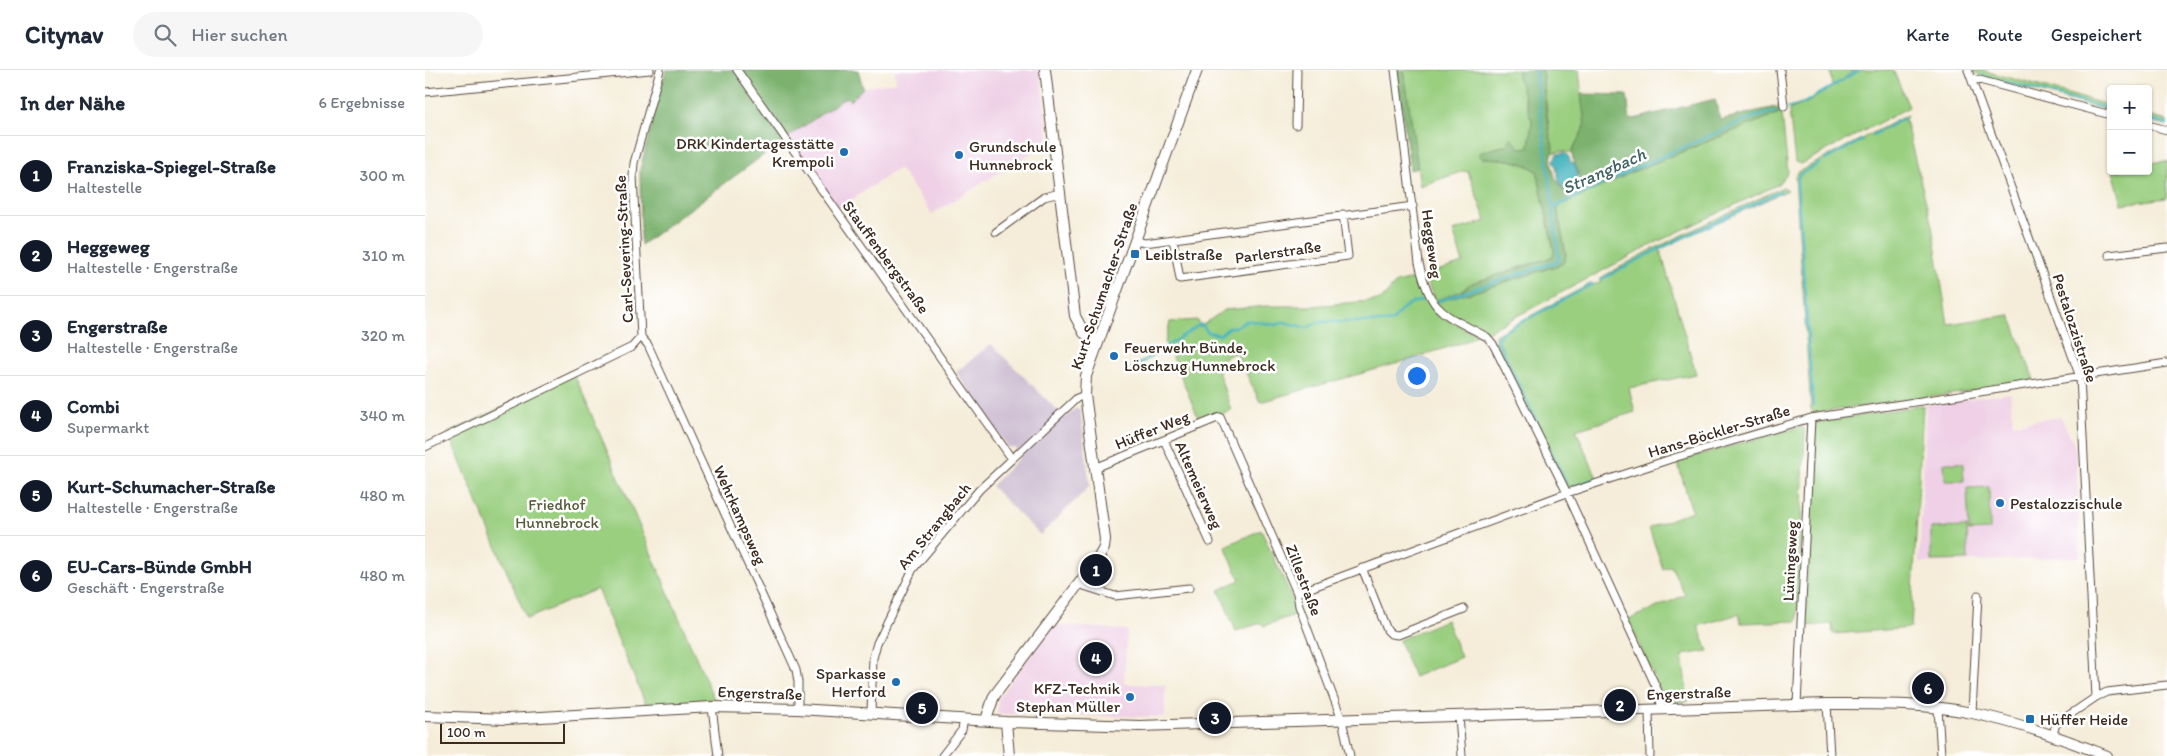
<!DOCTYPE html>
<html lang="de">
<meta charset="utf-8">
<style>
body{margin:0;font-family:Itim,sans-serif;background:#f6f6f7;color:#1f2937}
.controls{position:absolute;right:15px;top:15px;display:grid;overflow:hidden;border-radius:5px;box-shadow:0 1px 4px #0004}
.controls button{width:45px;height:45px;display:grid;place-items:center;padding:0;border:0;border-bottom:1px solid #e0e1e3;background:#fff;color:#1f2937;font:25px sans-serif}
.scale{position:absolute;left:15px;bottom:12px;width:125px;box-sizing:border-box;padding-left:5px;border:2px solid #3b2a1e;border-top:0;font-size:14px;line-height:18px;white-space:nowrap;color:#3b2a1e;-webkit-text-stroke:4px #fff;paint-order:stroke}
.you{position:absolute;left:991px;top:305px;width:18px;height:18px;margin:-12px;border:4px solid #fff;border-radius:50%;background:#1a73e8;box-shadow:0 0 0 8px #1a73e833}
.badge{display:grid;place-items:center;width:32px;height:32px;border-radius:50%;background:#111827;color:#fff;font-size:16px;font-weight:700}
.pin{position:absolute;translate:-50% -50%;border:2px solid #fff;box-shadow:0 1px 5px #0006}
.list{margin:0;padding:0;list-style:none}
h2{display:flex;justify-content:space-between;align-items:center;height:65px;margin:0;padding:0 20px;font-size:21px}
h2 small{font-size:16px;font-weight:400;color:#747a83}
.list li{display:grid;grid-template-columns:32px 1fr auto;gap:15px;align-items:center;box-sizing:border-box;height:80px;padding:0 20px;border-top:1px solid #e0e1e3}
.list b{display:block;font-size:19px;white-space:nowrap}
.list p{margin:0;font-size:16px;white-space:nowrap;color:#747a83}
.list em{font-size:16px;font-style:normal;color:#747a83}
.icon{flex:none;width:28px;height:28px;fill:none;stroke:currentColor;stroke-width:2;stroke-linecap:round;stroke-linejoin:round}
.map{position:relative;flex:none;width:1742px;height:686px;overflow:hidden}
header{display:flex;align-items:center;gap:30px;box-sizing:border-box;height:70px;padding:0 25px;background:#fff;border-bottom:1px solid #e0e1e3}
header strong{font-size:24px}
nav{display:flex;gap:28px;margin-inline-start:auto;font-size:18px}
.search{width:350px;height:45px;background:#f6f6f7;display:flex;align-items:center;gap:12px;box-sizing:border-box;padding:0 18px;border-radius:28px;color:#747a83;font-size:19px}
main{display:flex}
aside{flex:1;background:#fff}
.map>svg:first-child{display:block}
.built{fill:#efd0e6}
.industrial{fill:#cdbed2}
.green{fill:#9acf80;stroke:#6a7c4f}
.forest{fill:#7bb26e;stroke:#5b6e46}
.water{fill:#46b5c0;stroke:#40706f}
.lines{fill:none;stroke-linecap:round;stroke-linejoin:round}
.stream{stroke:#46b5c0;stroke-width:2.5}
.street-casing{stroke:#57473a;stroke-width:9}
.secondary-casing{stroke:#57473a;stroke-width:12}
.street{stroke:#fff;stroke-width:7}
.secondary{stroke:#fff;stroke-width:10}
.poi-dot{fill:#1f6fb2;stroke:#fff;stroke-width:2}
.labels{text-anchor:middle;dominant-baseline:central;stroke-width:5;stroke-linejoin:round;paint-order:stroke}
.poi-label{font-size:16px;fill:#3b2a1e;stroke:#fff;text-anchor:start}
.street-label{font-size:16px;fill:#3b2a1e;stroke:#fff}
.park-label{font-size:16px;fill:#585c3b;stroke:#fff}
.water-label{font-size:18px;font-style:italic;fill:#3f625f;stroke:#fff}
</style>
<header>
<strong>Citynav</strong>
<div class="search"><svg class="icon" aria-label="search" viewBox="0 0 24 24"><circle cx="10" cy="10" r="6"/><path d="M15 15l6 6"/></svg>Hier suchen</div>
<nav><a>Karte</a><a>Route</a><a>Gespeichert</a></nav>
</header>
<main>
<aside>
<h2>In der Nähe<small>6 Ergebnisse</small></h2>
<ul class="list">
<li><span class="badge">1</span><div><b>Franziska-Spiegel-Straße</b><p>Haltestelle</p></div><em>300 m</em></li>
<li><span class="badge">2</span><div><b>Heggeweg</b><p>Haltestelle · Engerstraße</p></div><em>310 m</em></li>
<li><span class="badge">3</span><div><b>Engerstraße</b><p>Haltestelle · Engerstraße</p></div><em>320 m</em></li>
<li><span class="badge">4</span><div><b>Combi</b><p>Supermarkt</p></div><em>340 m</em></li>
<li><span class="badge">5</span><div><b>Kurt-Schumacher-Straße</b><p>Haltestelle · Engerstraße</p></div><em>480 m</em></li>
<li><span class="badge">6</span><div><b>EU-Cars-Bünde GmbH</b><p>Geschäft · Engerstraße</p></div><em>480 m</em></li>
</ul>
</aside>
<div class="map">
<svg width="1742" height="686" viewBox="0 0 1742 686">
<rect width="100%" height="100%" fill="#fff"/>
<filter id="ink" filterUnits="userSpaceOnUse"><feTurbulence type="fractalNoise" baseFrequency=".02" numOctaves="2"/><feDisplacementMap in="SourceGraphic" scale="10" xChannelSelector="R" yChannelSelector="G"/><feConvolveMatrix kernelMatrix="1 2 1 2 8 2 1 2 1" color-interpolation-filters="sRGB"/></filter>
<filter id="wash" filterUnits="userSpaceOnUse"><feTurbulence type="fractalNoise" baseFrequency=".0096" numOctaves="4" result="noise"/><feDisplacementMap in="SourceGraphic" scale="20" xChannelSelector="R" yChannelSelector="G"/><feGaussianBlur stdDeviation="1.12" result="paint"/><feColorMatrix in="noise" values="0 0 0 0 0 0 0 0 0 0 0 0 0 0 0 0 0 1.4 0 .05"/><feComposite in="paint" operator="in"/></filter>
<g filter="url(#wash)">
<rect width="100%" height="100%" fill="#f5edd9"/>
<path class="built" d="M470,0H615L624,72L507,144L474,98L414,138L363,67L421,27L425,31L438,18L471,12Z
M1585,323L1588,354L1636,347L1651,379L1655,487L1494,493L1501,335Z
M629,555L702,560L699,614L740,615V647L572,644L573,628Z"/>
<path class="industrial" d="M566,274L640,348L651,338L655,339L665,416L615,465L566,416L595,387L590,378L583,377L531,302Z"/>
<path class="green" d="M979,0H1093V7L1107,51L1104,78H1095L1082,75L1059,81L1057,88C1077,89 1094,89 1112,101L1129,181L1128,186L1124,188L1045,214L1037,221L1011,230L1013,232L1137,194L1141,185L1132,137L1212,100L1353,43V35L1356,34L1363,103L1354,114L1232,172L1060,263L1015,239L998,205L1038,193L1028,161L1061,151L1043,102L1039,101L995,116Z
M1117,0H1154L1160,56L1146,83L1136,81L1127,83Z
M1405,0H1431L1407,16Z
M1436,0H1468L1484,37L1376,94L1370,92L1364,40L1381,33Z
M1547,0H1556L1686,36V41L1557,7Z
M1482,45L1480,50L1507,156L1523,254L1585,245L1609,310L1535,323L1389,343L1386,339L1370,107L1373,102Z
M1723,46L1742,51V56L1723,51Z
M1742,91V128L1697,134L1688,101H1723V93Z
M1358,117L1363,120L1235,179L1271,304L1204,318L1210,342L1151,360L1172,408L1170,410L1142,418L1070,272V265L1165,214L1169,215L1175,212L1177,207L1224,181Z
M992,208C1007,246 1019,247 1052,265L1039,272L977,292L835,332L811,282L790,292L806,340L775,352L744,278L740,273L745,252L772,250L775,257L799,240L842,236H887L956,230L971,213Z
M149,304L289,629L221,635L172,519L102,549L23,363Z
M1498,335L1486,558L1408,564L1407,554L1380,556L1390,353Z
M1374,357H1378L1380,362L1372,551L1316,553L1314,544L1273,556L1283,581L1257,585L1263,631L1241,633L1203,550L1260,525L1246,496L1238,499L1224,458L1267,441L1252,391Z
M1519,393H1538L1539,411H1520Z
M1564,417L1565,460L1544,461L1542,418Z
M1542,457L1543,490L1506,491V458Z
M836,460L874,543L839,556L836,553L811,561L794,520L815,510L800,476Z
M1021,550L1036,587L989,607L974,570Z"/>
<path class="forest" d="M241,0H433L438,18L425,31L421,27L363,67L216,175L215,99Z
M972,0H979L993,98L985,100Z
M1093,0H1117L1122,48L1128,78L1126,92L1130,107L1138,121L1148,118L1155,108L1146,83L1160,56L1156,24L1202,25L1205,50L1290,29L1295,50L1350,37L1354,43L1212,100L1132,137L1141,185L1140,191L1137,194L1043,224L1038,223L1037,221L1045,214L1124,188L1128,186L1129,181L1112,101C1094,89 1077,89 1057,88L1053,84L1059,81L1082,75L1086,67L1095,78L1104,77L1107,51L1093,7Z"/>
<path class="water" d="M1140,83L1144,87L1145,92L1150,94L1153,107L1146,118L1139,120C1131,111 1134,99 1128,91L1132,84Z"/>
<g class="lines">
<path class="stream" d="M1110,0L1128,137
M1557,6L1686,40
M1363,38L1379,33L1435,0
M1723,50L1742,55
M1448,65L1480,48
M1400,90L1437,70
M1175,210L1232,180L1356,121
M1013,231L1134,191L1128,138L1211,98L1324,49L1352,41
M700,303L776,254L783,262L795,265L805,257H810L821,251H827L851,255L859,252L882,258L893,252H958L968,251C974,242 982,231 996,231
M1388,336L1372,113L1374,105L1395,93
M1142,414L1072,269L1076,263L1087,257L1168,214
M1147,417L1170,409"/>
</g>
</g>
<g filter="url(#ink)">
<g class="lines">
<defs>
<path id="street" d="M312,0L587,389
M970,0L994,193C1006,245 1018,243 1062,267L1068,274L1142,423L1233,621L1237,639
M1355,0L1359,36
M1543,0L1655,307L1671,627
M1547,8L1686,45
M0,22L225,0
M871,55L872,0
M1723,55L1742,60
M571,162L619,127L635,123
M748,169L755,209L923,186L918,144
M710,171L720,173L988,136
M1684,185L1742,178
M216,267L223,275L371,600L373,612V639
M739,370L785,472
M0,377L207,277L216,267L208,106L209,93L235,0
M670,398L795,347L872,523L874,536L917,650L925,686
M937,498L962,560L966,564L973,565L1039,539
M655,511L659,516L690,526L764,518
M872,523L1142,423L1252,387L1386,348L1742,293
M1402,634L1405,686
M1372,635L1386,348
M287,637L293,686
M1513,638L1516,686
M1224,640L1225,686
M446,643L448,588L452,573L488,499L554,420L652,328L660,325
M1547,643L1553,525
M1034,646L1037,686
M1628,664L1631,654L1671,627L1682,622L1742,615
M517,686L537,660L539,649"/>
<path id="secondary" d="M620,0L650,246L659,263L673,271
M0,646L82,649L287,637L373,639L581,652L715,656L1402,634C1450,634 1500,633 1547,643C1594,653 1638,668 1682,686
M561,650L569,626L674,487L679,478L680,469L660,325L661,306L772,0
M581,652L584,686"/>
</defs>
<use href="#street" class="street-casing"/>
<use href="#secondary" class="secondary-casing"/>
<use href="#street" class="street"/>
<use href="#secondary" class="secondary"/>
</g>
</g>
<g class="poi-dot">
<circle cx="419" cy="82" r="5"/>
<circle cx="534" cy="85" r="5"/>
<rect x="705" y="179" width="10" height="10" rx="2.5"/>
<circle cx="689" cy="286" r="5"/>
<circle cx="1575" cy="433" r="5"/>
<circle cx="471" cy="612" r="5"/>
<circle cx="705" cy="627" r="5"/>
<rect x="1600" y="644" width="10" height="10" rx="2.5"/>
</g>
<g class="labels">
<g class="poi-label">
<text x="409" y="73" text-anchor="end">DRK Kindertagesstätte<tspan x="409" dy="18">Krempoli</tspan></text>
<text x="544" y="76">Grundschule<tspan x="544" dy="18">Hunnebrock</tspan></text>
<text x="720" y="184">Leiblstraße</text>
<text x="699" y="277">Feuerwehr Bünde,<tspan x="699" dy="18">Löschzug Hunnebrock</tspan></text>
<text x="1585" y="433">Pestalozzischule</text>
<text x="461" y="603" text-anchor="end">Sparkasse<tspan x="461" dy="18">Herford</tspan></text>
<text x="695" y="618" text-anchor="end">KFZ-Technik<tspan x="695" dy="18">Stephan Müller</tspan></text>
<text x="1615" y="649">Hüffer Heide</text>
</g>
<g class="street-label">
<text transform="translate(1007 174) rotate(82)">Heggeweg</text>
<text transform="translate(199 179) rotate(-93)">Carl-Severing-Straße</text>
<text transform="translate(853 182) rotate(-8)">Parlerstraße</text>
<text transform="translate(461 187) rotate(54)">Stauffenbergstraße</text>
<text transform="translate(679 216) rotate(-71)">Kurt-Schumacher-Straße</text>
<text transform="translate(1650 258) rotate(72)">Pestalozzistraße</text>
<text transform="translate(727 360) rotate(-22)">Hüffer Weg</text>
<text transform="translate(1294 361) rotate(-17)">Hans-Böckler-Straße</text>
<text transform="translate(774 415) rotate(66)">Altemeierweg</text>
<text transform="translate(315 445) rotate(66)">Wehrkampsweg</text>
<text transform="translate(509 456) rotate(-51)">Am Strangbach</text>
<text transform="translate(1365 491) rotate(-87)">Lüningsweg</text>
<text transform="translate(879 510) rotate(69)">Zillestraße</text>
<text transform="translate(335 623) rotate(2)">Engerstraße</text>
<text transform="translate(1264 623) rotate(-2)">Engerstraße</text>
</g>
<g class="park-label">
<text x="132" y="434">Friedhof<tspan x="132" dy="18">Hunnebrock</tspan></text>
</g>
<g class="water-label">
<text transform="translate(1179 101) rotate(-24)">Strangbach</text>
</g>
</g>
</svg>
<div class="controls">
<button>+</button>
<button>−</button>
</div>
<div class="scale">100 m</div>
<div class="you"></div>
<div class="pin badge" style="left:671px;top:500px">1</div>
<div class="pin badge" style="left:1195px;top:635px">2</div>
<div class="pin badge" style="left:790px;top:648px">3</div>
<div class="pin badge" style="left:671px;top:588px">4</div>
<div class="pin badge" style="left:497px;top:638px">5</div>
<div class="pin badge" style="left:1503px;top:618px">6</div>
</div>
</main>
